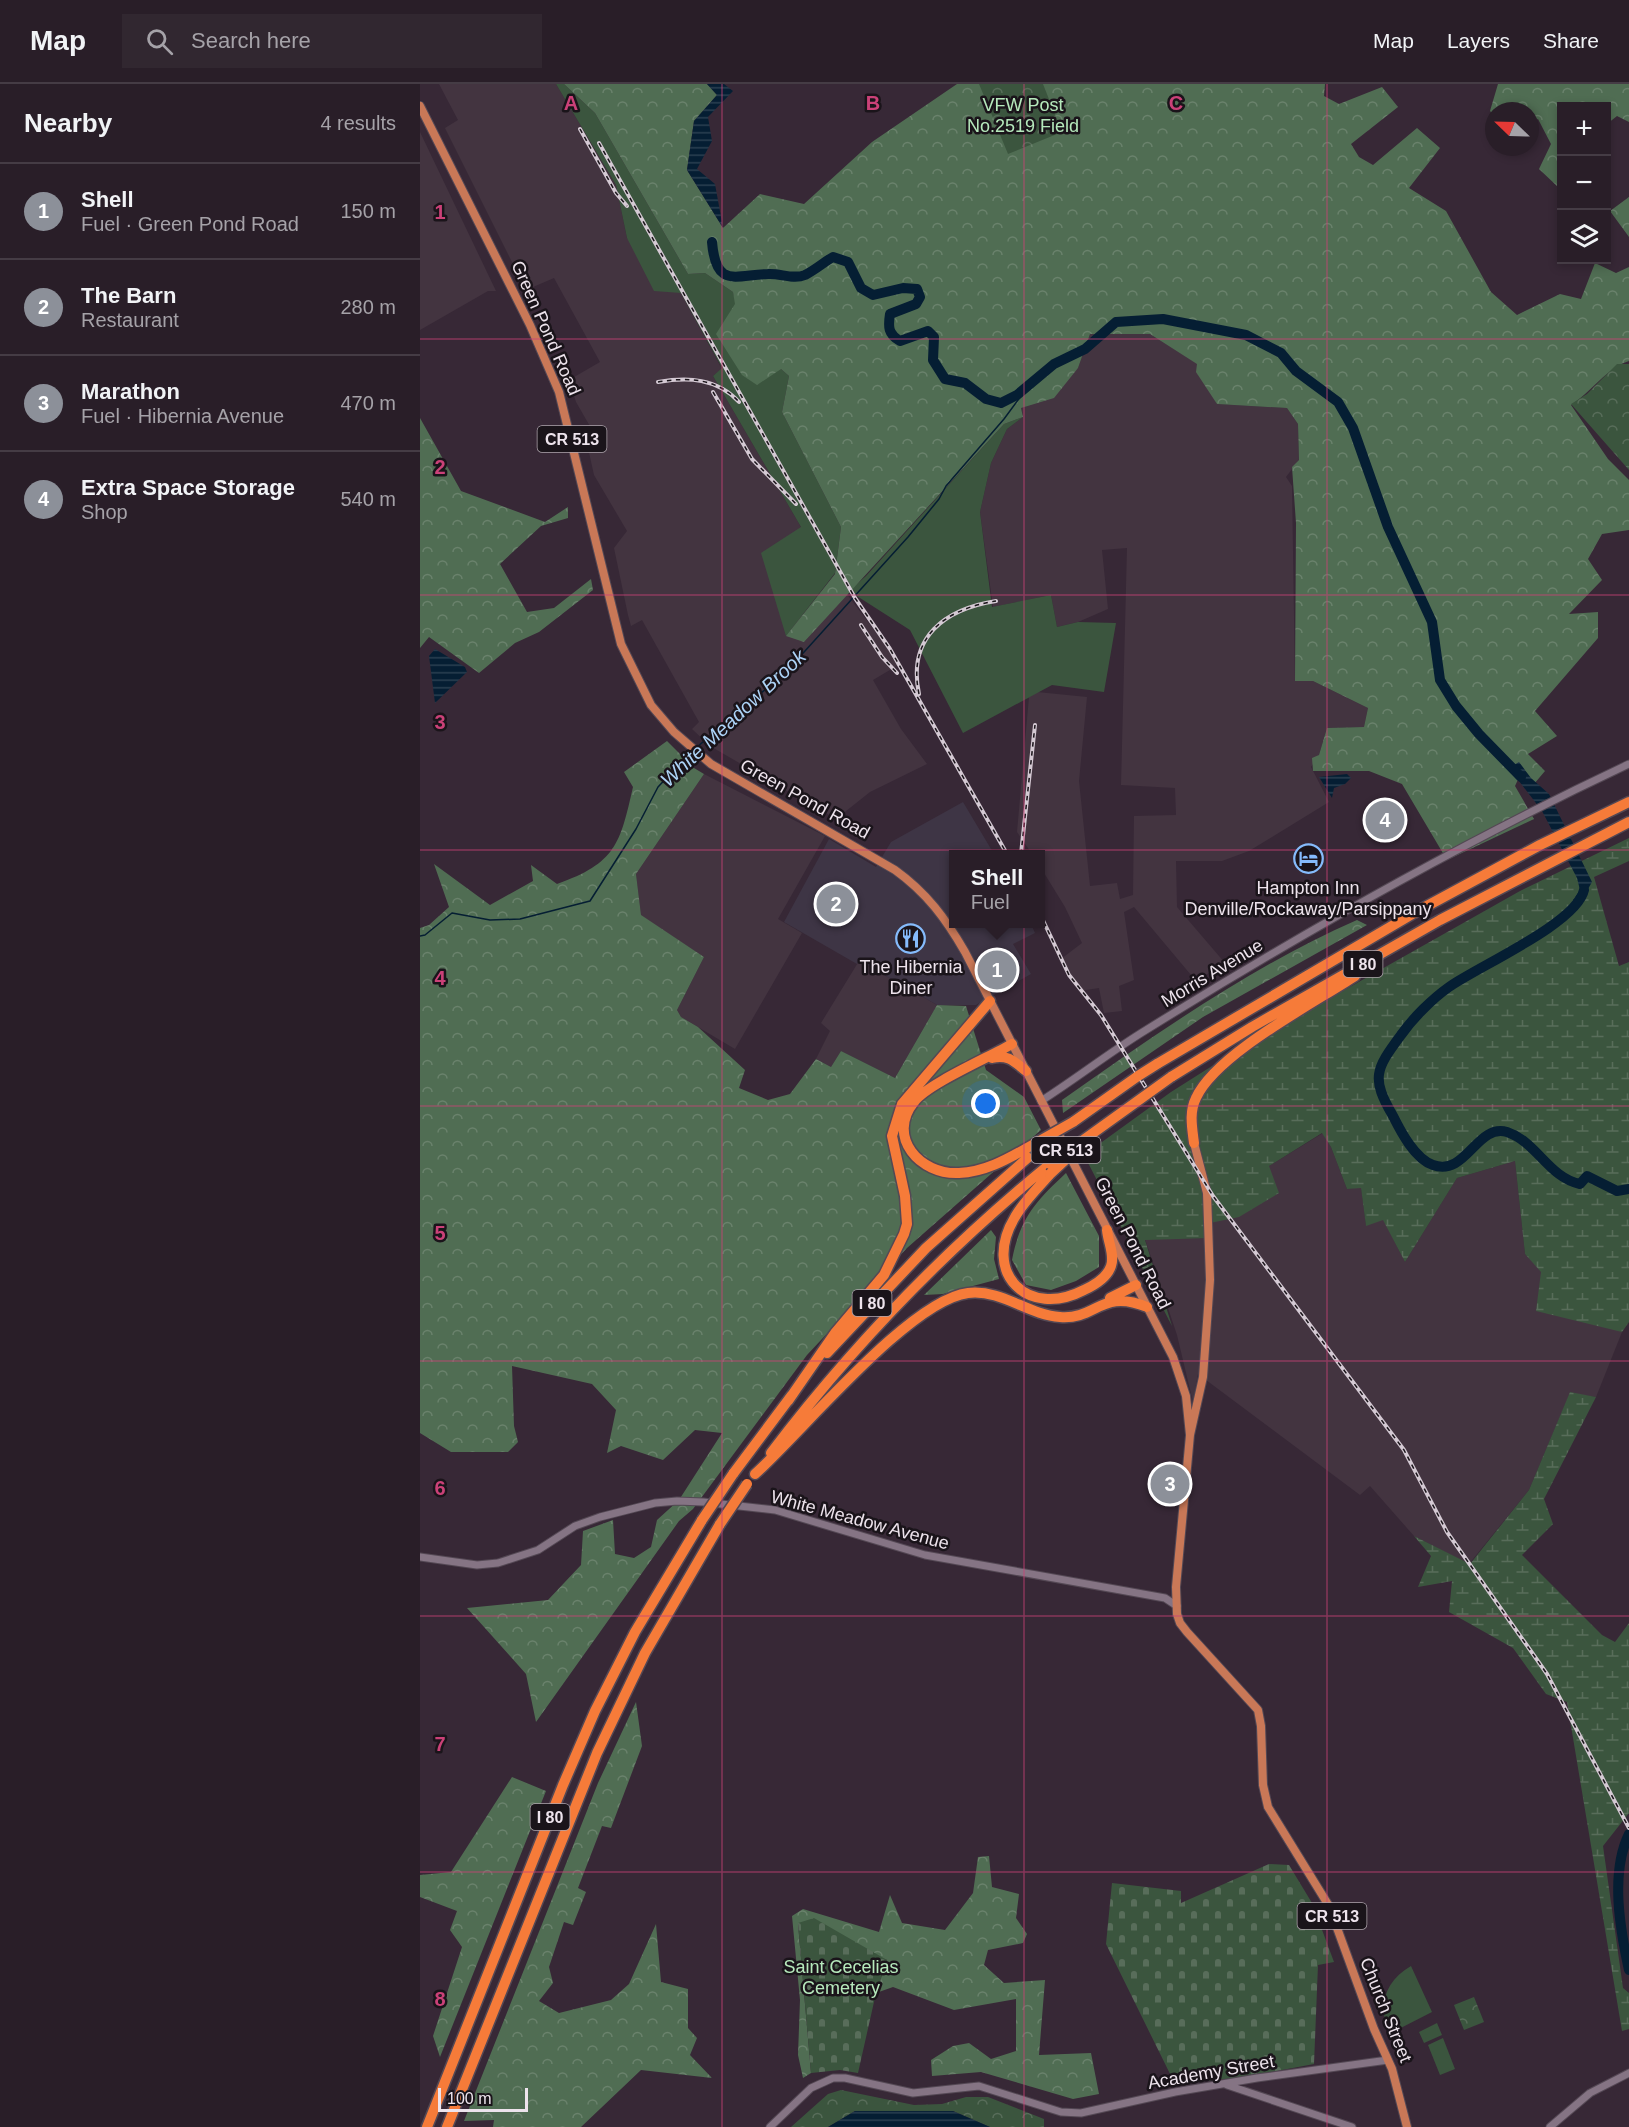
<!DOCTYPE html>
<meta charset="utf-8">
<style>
body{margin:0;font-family:Arial,sans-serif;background:#312730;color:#f1f3f6}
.controls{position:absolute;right:18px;top:18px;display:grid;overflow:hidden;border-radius:0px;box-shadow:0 3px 9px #0003}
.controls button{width:54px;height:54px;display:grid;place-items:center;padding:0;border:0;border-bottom:2px solid #453c45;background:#291e28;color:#f1f3f6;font:30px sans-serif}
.compass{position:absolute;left:1065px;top:18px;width:54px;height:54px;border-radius:50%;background:#291e28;box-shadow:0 3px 9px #0003;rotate:293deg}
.scale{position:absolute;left:18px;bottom:15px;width:90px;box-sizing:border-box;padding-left:6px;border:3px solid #ede3ec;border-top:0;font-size:16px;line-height:21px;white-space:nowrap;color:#ede3ec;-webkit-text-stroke:4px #1a141a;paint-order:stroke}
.you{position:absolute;left:566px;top:1020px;width:21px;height:21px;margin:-15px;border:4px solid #fff;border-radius:50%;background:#1a73e8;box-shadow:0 0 0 9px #1a73e833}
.badge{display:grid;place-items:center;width:39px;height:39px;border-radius:50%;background:#8c9099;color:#fff;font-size:20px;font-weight:700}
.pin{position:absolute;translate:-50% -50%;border:3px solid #fff;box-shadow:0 2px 6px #0006}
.popup{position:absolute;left:529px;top:766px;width:96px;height:78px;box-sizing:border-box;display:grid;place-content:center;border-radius:0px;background:#291e28;filter:drop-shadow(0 2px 4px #0005);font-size:20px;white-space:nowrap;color:#a5a2a8}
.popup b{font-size:22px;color:#f1f3f6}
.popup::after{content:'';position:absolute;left:50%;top:100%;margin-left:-12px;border:12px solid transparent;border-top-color:#291e28}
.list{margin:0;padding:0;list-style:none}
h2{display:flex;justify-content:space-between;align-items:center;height:78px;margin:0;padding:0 24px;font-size:26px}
h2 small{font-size:20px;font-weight:400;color:#a5a2a8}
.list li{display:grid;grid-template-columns:39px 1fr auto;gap:18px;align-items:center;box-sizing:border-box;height:96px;padding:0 24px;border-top:2px solid #453c45}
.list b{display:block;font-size:22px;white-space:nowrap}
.list p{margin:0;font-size:20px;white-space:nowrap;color:#a5a2a8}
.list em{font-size:20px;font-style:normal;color:#a5a2a8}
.icon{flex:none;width:33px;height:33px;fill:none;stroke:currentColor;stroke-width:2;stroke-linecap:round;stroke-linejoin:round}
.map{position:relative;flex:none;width:1209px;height:2043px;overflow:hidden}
header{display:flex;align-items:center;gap:36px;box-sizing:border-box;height:84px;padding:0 30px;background:#291e28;border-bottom:2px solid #453c45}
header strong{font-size:28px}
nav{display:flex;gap:33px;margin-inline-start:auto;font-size:21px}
.search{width:420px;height:54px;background:#312730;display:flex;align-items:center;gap:15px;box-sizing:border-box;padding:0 21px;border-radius:0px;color:#a5a2a8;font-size:22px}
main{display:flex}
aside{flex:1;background:#291e28}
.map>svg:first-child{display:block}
.commercial{fill:#3e3545}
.industrial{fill:#433440}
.grass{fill:#3b553e}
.forest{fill:url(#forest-crowns)}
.wetland{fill:url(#wetland-marsh)}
.cemetery{fill:url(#cemetery-stones)}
.park{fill:url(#park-crowns)}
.water{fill:url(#water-rules)}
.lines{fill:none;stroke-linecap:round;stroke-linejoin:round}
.stream{stroke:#051e33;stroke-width:1.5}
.river{stroke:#051e33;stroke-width:10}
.minor-casing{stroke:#544854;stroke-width:9}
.major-casing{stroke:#544854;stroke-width:10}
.highway-casing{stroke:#544854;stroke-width:13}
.minor{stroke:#857484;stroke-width:7}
.major{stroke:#c97857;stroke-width:8}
.highway{stroke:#f67b39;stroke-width:10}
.rail-casing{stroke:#d4c9d3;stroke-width:4}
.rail{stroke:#1a141a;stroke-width:1.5;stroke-dasharray:4.5;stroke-linecap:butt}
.highway-bridge-casing{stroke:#544854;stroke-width:13;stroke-linecap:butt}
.highway-bridge{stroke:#f67b39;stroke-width:10}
.grid{fill:none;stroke:#cb4178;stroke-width:1.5;stroke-opacity:0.55}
.labels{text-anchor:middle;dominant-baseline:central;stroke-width:5;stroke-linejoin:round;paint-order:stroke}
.shield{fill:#1a141a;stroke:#aea5ad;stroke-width:1.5}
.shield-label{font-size:16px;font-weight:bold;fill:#ede3ec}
.park-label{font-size:18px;fill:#b6e9bc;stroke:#1a141a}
.street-label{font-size:18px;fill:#ede3ec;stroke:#1a141a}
.poi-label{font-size:18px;fill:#ede3ec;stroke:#1a141a}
.water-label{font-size:20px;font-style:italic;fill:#add3f7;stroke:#1a141a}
.grid-label{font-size:20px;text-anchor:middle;font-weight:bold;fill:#cb4178;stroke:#1a141a;stroke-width:5;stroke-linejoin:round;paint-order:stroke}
</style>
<header>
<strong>Map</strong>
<div class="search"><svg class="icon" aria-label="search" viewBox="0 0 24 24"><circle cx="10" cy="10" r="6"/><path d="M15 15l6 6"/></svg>Search here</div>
<nav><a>Map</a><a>Layers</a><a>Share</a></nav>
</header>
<main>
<aside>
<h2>Nearby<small>4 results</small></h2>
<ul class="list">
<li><span class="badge">1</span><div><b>Shell</b><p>Fuel · Green Pond Road</p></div><em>150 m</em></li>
<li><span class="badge">2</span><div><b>The Barn</b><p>Restaurant</p></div><em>280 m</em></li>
<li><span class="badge">3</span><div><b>Marathon</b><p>Fuel · Hibernia Avenue</p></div><em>470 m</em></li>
<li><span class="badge">4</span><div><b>Extra Space Storage</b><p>Shop</p></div><em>540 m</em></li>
</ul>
</aside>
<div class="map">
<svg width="1209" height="2043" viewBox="0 0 1209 2043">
<defs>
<pattern id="forest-crowns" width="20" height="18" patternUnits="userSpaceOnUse" patternTransform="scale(1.5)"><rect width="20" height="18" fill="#506d53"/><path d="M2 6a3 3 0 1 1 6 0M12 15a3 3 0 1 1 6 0" fill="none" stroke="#6a826c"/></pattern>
<pattern id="wetland-marsh" width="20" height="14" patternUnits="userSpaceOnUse" patternTransform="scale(1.5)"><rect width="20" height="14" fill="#3b553e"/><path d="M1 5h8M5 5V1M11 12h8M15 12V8" fill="none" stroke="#586d5a"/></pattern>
<pattern id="cemetery-stones" width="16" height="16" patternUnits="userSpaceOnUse" patternTransform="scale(1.5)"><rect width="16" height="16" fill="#3b553e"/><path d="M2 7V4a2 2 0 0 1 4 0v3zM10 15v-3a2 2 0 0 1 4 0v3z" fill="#586d5a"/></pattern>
<pattern id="park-crowns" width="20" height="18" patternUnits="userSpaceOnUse" patternTransform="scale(1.5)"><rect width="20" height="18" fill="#3b553e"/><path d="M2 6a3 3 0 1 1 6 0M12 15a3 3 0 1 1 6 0" fill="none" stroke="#586d5a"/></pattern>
<pattern id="water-rules" width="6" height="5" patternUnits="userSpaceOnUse" patternTransform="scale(1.5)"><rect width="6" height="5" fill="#051e33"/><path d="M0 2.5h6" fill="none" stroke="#2a3f51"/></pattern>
</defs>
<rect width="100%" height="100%" fill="#372836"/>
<path class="commercial" d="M543,718L574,770H534V840H611L615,849L593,860L611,890L556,921H517L439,877L437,880L364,838L409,755L456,783L471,758Z"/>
<path class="industrial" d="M19,0H136L196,101L207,154L261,209L302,285L293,292L381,443L384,558L426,509L480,580L453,596L481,645L507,680L450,708L416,735L290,662L272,645L279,638L222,536L211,542L208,531L194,464L207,447L174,391L166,355L175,351L156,318L149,296L180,278L134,194L106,206L25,44L38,36Z
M0,48L76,207H68L0,246Z
M670,250H730L778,280L797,320L867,324L878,340L879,376L866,393L872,402L875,597H893L948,624L944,643L907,644L899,671L891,683L909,718L829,767L802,777H756L757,823L805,879L776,897L714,823L704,828L714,896L699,902L702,927L684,929L679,904L659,907L641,875L662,859L645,823L621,784L620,770H612L597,748L609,613L617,608L667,613L659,697L670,802L697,799L700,815L713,811L714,732L756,731L755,704L701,701L707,464L682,466L688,525L658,538L637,543L631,511L573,523L560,428L571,379L587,345L603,333L601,324L658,284Z
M284,690L405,752L358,835L382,849L315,965L261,933L257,926L284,873L221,832L216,790Z
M439,877L517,921L475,994L421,967L411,983L396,975L410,947L401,939Z
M903,1049L911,1063L927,1105L941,1103L946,1141L963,1135L985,1178L1037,1094L1095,1077L1105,1170L1164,1226L1202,1248L1176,1313L1150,1309L1109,1406L1049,1480L994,1452L950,1402L940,1411L778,1290L773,1318L757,1251L725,1155L791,1154L790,1139L849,1082Z"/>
<path class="grass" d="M136,0H144L175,29L268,190L285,189L313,208L316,220L361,285L369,292L362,328L421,443L415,489L366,552L341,469L381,443L293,292L302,284L261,209L234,207L207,154L196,101Z
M603,333L587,345L571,379L560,428L572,523L631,511L637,543L658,538L696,539L684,608L632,601L543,649L490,546L429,507L446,492L584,340Z
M991,1882L1012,1928L969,1950C958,1921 964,1898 991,1882Z
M1017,1939L1022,1951L1004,1959L999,1948Z
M1023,1954L1035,1985L1020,1991L1008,1961Z"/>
<path class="forest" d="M144,0H287L297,11L274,37L267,86L303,144L340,110L384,120L452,58L537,0H905L904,12L919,20L962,3L978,23L931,60L939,73L953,81L997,44L1020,64L989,104L1026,127L1071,208L1097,231L1140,210L1161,215L1175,179L1196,189L1209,183V277C1187,284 1171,308 1151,321L1188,375L1209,396V446L1182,450L1168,475L1182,496L1149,530L1178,528V554L1115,627L1137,652L1108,670L1125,687L1114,700L1101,689L1095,702L1114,735L1027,776L982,700L949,687H893L892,674L899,671L907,644L944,643L948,624L893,597H875L876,439L872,383L879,376L878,340L867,324L797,320L776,288L777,280L730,250H670L658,284L634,314L601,324L603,333L584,340L384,558L366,552L415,490L421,443L362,328L369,292L361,285L337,301L322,291L296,250L315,220L313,208L285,189L268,190L175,29Z
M1078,0H1209V38L1197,32L1187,40L1186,22H1142L1141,97L1137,102L1119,85L1131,60L1118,35L1110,39V27H1074V31L1070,27Z
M1209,113V153L1190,127Z
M0,334L41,407L125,438L148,423V434L121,442L80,480L107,528L134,524L171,495L173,506L119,548L95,559L59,589L9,553L0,564Z
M247,657L274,684L284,690L216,790L221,831L284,873L257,926L261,933L278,943L325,986L319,1004L348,1016L370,1010L396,975L411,983L421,967L475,994L517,921L546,922L566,986L604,1013L621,1046L487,1164L387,1271L273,1425L259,1437L116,1638L106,1590L47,1524L128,1516L161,1481L163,1447L193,1436L195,1470L214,1474L231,1463L237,1436L259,1416L302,1349L275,1346L243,1376L201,1362L187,1369L196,1326L172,1300L92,1282L94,1342L98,1358L88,1368H31L0,1349V844L9,841L29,823L14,780L70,821L113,797L111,781L137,800C196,779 200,760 213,703L204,688Z
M937,836L947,841L783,933L643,1029L642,1016C736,950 832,882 937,836Z
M646,1089L679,1152V1183L656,1197L631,1206L606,1201L592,1176C600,1134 616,1117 646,1089Z
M571,1146L576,1153L574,1175L579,1195L523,1210L504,1211Z
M216,1618L222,1662L191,1744L182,1742L158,1804L166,1808L153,1841L144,1838L129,1883L133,1899L119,1917L139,1929L191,1916L209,1900L236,1840L241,1898L268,1905V1944L277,1954L270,1971L292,1994L221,1986L161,2043H73L74,2036L44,2037L178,1699Z
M92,1693L126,1707L20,1973L13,1952L42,1863L30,1846L37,1827L0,1813V1791L31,1788Z
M569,1772L572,1803L599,1810L596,1834L607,1850L603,1859L568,1866L564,1881L584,1899L625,1896L619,1971L671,1969L679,2010L653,2015L561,1988L512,1992L511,1976L533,1962L549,1959L571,1975L596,1967V1915L534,1926L473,1903L456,1909L467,1876L378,1840L391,1989L383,1994L378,1971L380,1916L372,1832L383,1825L459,1848L470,1811L482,1839L525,1846L553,1809L558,1773Z"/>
<path class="wetland" d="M1209,754V777L1174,793L1199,882L1209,878V1238L1202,1248L1116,1227L1121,1188L1105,1170L1095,1077L1037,1094L985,1178L963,1136L946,1142L941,1104L927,1105L911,1063L902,1049L849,1082L859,1109L819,1133L790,1139L791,1154L725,1156L752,1242L664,1071L751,1008L811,970L1100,807Z
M1150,1308L1176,1313L1124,1415L1133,1440L1102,1471L1182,1551L1195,1558L1209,1539V1729L1183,1762L1203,1904L1209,1909V1945L1202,1947L1147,1618L1126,1610L1093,1564L1029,1528L1032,1497L998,1503L1011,1472L994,1452L1050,1480L1109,1406Z"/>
<path class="cemetery" d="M849,1780L869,1781L892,1819L914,1878L898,1881L894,1980L824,1993L755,2000L686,1860L692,1799L761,1807V1819Z
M394,1834L467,1876L456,1909L438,1989L420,1986L391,1989L378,1839Z"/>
<path class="park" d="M559,0H623L642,48L588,70Z
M1197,280H1209V386L1151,320L1167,310Z
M1054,1913L1064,1938L1044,1946L1034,1921Z
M421,2006L494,2021L522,2020L546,2013H568L624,2035V2043H570L533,2027H435L408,2043H371L408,2010Z"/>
<path class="water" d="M287,0H304L313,7L288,33L292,57L277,85L295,100L303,144L267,86L274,37L297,11Z
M15,565L45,583L47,588L15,619L9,572Z
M1099,678L1111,694L1129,710L1172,798L1160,819L1153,816L1160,806L1157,794L1122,727L1089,684Z
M927,690L931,694L925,700L914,704L912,714L899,693Z
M435,2027H533L570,2043H408Z"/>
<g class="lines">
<path class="stream" d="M277,663L366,588L488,453L519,415L526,402L584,335L612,297
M0,852L5,851L32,829L70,836L100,835L170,817L216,745L238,703L271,668"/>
<path class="river" d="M292,158C296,205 315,191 348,190C360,189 373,196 385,191C395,186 404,178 413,173L428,178L441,204L453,211L483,204L497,205L500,213L496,220L470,230C468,243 468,250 480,257L508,247L514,253L513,276L525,295L545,299L566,315L581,319L597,311L634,280L665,265L696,238L743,235L826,251L861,269L876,287L918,318L933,344L968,443L1012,538L1020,596L1036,622L1059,650L1101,693
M1164,806C1157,839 1059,882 1029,903C1012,915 993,934 981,951C955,986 951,994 973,1032C981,1048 995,1075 1013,1081C1046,1093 1057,1039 1087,1048C1117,1058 1128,1093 1160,1100L1167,1092L1197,1107L1209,1105
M1209,1750C1190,1789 1200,1845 1209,1886"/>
<defs>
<path id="minor" d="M621,1017C657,994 690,968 726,946C882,849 1043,758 1209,680
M0,1473L57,1481L78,1479L118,1466L155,1442L180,1433L235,1419L257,1417L283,1418L355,1426L505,1471L745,1514L757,1522
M807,2001L932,2043
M350,2043L391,2004L413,1994H425L493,2009L559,2002L641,2028L661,2029L755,2008L837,1994L968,1976
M1130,2043L1170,2009L1209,1989"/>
<path id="major" d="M0,22L110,241L139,308L201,560L231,621L254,648L291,680L475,786C507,809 526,835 545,868L753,1273L766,1312L770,1351
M774,1059L787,1109L790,1196L783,1293L770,1351L756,1503L757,1530L760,1539L767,1548L838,1626L841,1642L843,1701L848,1723L909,1822L954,1945L972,1985L987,2043"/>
<path id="highway" d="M592,960C570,973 507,1000 494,1018C466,1053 500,1091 539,1089C564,1088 586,1076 607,1064
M572,974C587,970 594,977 606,987
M737,980L994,829L1120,761L1209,718
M751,993L832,943L1020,836L1209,738
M653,1038L718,992
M774,1059C772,1043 769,1028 776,1014C796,970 894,919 935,892
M630,1090C618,1104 604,1117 595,1133C561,1189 608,1235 664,1206C675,1201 687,1194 691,1182C695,1171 688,1158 687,1146
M690,1214L716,1201
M407,1269L506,1164L613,1069
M368,1317L415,1249L464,1191L484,1150L487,1140L485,1112L472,1052L482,1020L570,917
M351,1369C433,1261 525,1166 630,1080
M313,1390L372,1311
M335,1390C382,1348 490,1216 548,1209C582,1205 608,1231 640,1233C677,1236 681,1204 727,1223
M7,2043L143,1701L175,1627L215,1548L282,1436
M27,2043L177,1669L225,1569L300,1440"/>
</defs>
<use href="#minor" class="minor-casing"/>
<use href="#major" class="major-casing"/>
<use href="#highway" class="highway-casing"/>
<use href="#minor" class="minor"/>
<use href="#major" class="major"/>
<use href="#highway" class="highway"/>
<defs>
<path id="rail" d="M160,45L196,109L207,122
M179,59L435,514L470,565L587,770
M238,298C268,293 297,294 319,318
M293,308L332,375L376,420
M441,541L462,573L477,589
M499,610C487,553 525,525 576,517
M601,770L615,641
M620,830L649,891L681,931L793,1112L984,1366L1027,1448L1127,1590L1209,1744"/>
</defs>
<use href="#rail" class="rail-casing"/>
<use href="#rail" class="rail"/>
<defs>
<path id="highway-bridge" d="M718,992L737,980
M607,1064L653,1038
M630,1080L751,993
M630,1090L645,1076
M282,1436L313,1390
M300,1440L327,1400"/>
</defs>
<use href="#highway-bridge" class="highway-bridge-casing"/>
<use href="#highway-bridge" class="highway-bridge"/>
</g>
<path class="grid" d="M302,0V2043M604,0V2043M907,0V2043M0,255H1209M0,511H1209M0,766H1209M0,1022H1209M0,1277H1209M0,1532H1209M0,1788H1209"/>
<defs>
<symbol id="hotel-ring" viewBox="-11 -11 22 22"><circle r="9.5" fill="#1a141a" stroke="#85bbfb" stroke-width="1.5"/><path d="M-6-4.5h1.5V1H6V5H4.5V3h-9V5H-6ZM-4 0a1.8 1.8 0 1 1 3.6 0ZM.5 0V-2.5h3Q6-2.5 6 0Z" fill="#85bbfb"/></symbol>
<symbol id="restaurant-ring" viewBox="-11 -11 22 22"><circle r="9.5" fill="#1a141a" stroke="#85bbfb" stroke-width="1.5"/><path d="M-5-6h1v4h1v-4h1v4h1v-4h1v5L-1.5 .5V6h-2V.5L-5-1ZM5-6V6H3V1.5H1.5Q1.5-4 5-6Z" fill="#85bbfb"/></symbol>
</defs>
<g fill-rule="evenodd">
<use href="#hotel-ring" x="872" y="758" width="33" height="33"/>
<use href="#restaurant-ring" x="474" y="838" width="33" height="33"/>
</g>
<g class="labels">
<g class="shield">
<rect x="117.5" y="342" width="69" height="26" rx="4.5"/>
<rect x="923.5" y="867" width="39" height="26" rx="4.5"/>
<rect x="611.5" y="1053" width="69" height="26" rx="4.5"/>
<rect x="432.5" y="1206" width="39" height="26" rx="4.5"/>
<rect x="110.5" y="1720" width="39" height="26" rx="4.5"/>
<rect x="877.5" y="1819" width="69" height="26" rx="4.5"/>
</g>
<g class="shield-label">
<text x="152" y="355">CR 513</text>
<text x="943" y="880">I 80</text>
<text x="646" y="1066">CR 513</text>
<text x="452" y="1219">I 80</text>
<text x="130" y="1733">I 80</text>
<text x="912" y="1832">CR 513</text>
</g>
<g class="park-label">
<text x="603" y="21">VFW Post<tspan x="603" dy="21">No.2519 Field</tspan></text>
<text x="421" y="1883">Saint Cecelias<tspan x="421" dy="21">Cemetery</tspan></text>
</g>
<g class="street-label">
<text transform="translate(126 244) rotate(66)">Green Pond Road</text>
<text transform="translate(385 715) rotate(29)">Green Pond Road</text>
<text transform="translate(792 889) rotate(-31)">Morris Avenue</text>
<text transform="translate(713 1159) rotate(63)">Green Pond Road</text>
<text transform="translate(440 1436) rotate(15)">White Meadow Avenue</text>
<text transform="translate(966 1926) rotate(68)">Church Street</text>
<text transform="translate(791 1988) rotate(-10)">Academy Street</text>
</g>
<g class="poi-label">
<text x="888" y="804">Hampton Inn<tspan x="888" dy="21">Denville/Rockaway/Parsippany</tspan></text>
<text x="491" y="883">The Hibernia<tspan x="491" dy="21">Diner</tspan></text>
</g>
<g class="water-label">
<text transform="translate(313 634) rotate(-43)">White Meadow Brook</text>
</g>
</g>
<g class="grid-label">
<text x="151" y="26">A</text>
<text x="453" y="26">B</text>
<text x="756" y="26">C</text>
<text x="20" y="135">1</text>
<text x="20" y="390">2</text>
<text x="20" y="645">3</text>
<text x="20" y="901">4</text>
<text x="20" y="1156">5</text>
<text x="20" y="1411">6</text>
<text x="20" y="1667">7</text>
<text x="20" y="1922">8</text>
</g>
</svg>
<div class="controls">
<button>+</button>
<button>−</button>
<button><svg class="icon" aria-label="layers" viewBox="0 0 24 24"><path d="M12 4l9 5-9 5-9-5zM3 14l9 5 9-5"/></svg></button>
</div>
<svg class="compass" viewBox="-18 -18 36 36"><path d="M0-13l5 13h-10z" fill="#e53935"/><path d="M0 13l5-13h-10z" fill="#a5a2a8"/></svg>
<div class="scale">100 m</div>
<div class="you"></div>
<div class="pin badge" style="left:577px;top:886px">1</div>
<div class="popup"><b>Shell</b>Fuel</div>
<div class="pin badge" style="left:416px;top:820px">2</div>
<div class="pin badge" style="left:750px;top:1400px">3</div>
<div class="pin badge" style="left:965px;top:736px">4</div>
</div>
</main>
